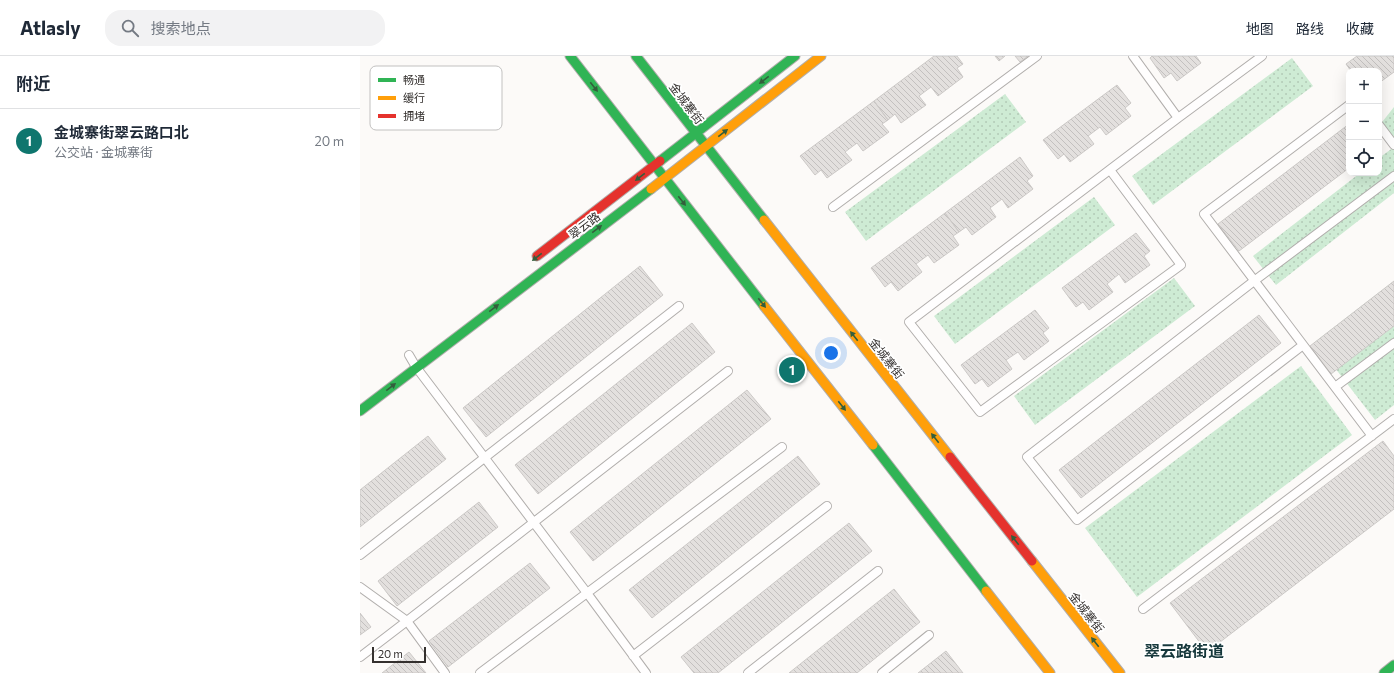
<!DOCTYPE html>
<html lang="zh">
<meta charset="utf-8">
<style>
body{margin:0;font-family:Commissioner,"Noto Sans SC",sans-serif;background:#f2f2f3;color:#1f2937}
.controls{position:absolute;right:12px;top:12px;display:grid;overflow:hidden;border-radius:8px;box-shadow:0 4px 16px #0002}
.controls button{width:36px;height:36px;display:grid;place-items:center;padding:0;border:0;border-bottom:1px solid #e0e1e3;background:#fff;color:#1f2937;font:20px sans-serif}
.scale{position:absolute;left:12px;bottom:10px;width:54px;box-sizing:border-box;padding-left:4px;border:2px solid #34302e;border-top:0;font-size:11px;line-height:14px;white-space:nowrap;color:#34302e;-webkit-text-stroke:3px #fff;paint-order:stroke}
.you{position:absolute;left:471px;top:297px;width:14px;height:14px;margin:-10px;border:3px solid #fff;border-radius:50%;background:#1a73e8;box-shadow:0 0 0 6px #1a73e833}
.badge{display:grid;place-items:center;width:26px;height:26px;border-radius:50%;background:#0f766e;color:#fff;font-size:13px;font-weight:700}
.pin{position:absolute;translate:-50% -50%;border:2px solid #fff;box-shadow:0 1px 4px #0006}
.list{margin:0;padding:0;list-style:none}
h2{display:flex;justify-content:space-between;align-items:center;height:52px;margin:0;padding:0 16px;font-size:17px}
h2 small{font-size:13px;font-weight:400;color:#747a83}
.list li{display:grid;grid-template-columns:26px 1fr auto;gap:12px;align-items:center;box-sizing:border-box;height:64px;padding:0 16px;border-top:1px solid #e0e1e3}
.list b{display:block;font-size:15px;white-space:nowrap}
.list p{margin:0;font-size:13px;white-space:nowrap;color:#747a83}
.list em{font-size:13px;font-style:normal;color:#747a83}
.icon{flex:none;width:22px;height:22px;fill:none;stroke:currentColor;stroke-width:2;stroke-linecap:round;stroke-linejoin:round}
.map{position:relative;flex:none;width:1034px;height:617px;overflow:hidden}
header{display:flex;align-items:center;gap:24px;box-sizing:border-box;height:56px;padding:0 20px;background:#fff;border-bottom:1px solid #e0e1e3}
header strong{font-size:19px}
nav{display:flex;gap:22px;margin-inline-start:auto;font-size:14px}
.search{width:280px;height:36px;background:#f2f2f3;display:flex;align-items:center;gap:10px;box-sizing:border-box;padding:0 14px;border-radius:16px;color:#747a83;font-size:15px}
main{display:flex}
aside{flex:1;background:#fff}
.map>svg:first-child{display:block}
.grass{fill:url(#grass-dots)}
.building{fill:url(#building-back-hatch);stroke:#ccc9c7}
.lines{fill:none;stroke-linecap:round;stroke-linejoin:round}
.lane-casing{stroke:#b1aeac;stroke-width:10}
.fast-casing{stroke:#b1aeac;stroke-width:11}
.slow-casing{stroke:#b1aeac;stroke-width:11}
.jam-casing{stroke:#b1aeac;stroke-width:11}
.lane{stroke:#fffefe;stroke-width:8}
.fast{stroke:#30b455;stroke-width:9}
.slow{stroke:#ff9f0a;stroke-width:9}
.jam{stroke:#e5322d;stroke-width:9}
.oneway{fill:#335e3c}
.labels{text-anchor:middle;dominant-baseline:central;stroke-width:3.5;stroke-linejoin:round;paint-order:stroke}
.street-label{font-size:12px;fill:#34302e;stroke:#fff}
.district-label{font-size:16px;font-weight:bold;fill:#16383c;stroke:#fff}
.key{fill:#fff;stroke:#c2c1c0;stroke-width:1}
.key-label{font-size:11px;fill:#34302e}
</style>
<header>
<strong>Atlasly</strong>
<div class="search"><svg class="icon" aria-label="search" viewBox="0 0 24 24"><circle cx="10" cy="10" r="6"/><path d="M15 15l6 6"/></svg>搜索地点</div>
<nav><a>地图</a><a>路线</a><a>收藏</a></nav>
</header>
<main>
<aside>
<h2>附近<small></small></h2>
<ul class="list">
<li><span class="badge">1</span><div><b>金城寨街翠云路口北</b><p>公交站 · 金城寨街</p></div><em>20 m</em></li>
</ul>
</aside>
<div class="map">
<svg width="1034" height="617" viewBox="0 0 1034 617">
<defs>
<pattern id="grass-dots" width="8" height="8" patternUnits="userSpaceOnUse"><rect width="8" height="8" fill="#ceebd4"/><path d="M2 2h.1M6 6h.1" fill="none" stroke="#b2cab6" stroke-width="1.8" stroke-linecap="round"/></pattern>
<pattern id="building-back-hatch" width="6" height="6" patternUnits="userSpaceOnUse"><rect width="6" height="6" fill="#e3e0de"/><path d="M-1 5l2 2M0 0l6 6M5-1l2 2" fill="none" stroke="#c3c0bf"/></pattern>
</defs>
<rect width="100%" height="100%" fill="#fcfaf8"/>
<path class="grass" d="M932,2L953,30L793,149L772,120Z
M645,38L666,66L506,185L485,156Z
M1034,51V89L1019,70Z
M1034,91V137L916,229L893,200L1000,117H1019V102Z
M734,141L755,169L595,288L574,260Z
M814,222L835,250L675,369L654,340Z
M1034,225V349L1015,364L955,286Z
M941,310L992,379L777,541L725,472Z"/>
<path class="building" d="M574,0H597L603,8L597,12L603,21L578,40L571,31L559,40L566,49L541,67L535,58L528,64L514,45Z
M635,0H645L639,5Z
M655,0H668L660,6Z
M792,0H836L841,7L817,25L811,17L804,22L790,2Z
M997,0H1034V16L1019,27V15H991L986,8Z
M757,29L771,47L765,52L771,60L746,79L740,71L728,80L734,88L710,106L704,98L698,103L683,84Z
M514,45L528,64L522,68L529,76L503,95L497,87L485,96L492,104L467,122L461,114L455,119L440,100Z
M989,68V112L879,195L858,168Z
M660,101L673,120L667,125L673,133L648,152L642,143L630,152L636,161L612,179L606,171L599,176L585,157Z
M585,157L599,176L593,180L599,189L574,207L568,199L556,208L562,216L538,235L531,226L525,231L511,212Z
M776,177L790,195L784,200L790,209L765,227L759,218L747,228L753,236L729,254L723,246L716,251L702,232Z
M280,210L303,239L126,381L103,352Z
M1034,225V270L971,318L950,290Z
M675,254L689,272L683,277L689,285L664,304L658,296L646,304L652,313L628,331L622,323L615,328L601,309Z
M899,259L921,287L721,442L699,414Z
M332,267L355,296L178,438L155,409Z
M387,334L411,363L233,505L210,476Z
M68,380L86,403L0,471V434Z
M1023,385L1034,400V453L847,596L810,547Z
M438,400L460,428L292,562L269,534Z
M119,446L138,471L37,550L18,525Z
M489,467L512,495L358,617H334L321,601Z
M170,507L190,532L88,611L69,585Z
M534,533L560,566L497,617H429Z
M0,557L11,571L0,579Z
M586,595L603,617H558Z
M49,596L66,617H22Z"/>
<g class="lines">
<defs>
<path id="lane" d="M773,0L818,62L902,0
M989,49L844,158L1012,380
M1019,69L1034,89
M750,114L821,209L620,356L549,266L818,62
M473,151L677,0
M943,289L717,464L667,401L894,225L1034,120
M49,299L56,311L227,537L422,391
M975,331L1034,287
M0,499L319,250
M0,531L47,565L0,601
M783,553L1034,363
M273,600L467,450
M85,617L47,565L368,315
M120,617L227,537L286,617
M388,617L518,515
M522,617L569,579"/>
<path id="fast" d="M210,0L404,250
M276,0L404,164
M300,105L435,0
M0,355L291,133
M513,389L626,535
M1024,617L1034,609"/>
<path id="slow" d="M291,133L461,0
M404,164L590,401
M404,250L513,389
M672,505L760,617
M626,535L690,617"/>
<path id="jam" d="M177,200L300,105
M590,401L672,505"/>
</defs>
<use href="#lane" class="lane-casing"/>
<use href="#fast" class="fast-casing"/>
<use href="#slow" class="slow-casing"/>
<use href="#jam" class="jam-casing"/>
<use href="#lane" class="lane"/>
<use href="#fast" class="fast"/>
<use href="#slow" class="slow"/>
<use href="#jam" class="jam"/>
</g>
<defs><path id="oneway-solid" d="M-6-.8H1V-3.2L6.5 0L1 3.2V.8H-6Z"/></defs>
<g class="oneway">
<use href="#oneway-solid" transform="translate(404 24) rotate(142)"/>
<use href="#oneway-solid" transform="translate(234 31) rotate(52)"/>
<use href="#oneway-solid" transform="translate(363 77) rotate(-38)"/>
<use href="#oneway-solid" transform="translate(280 121) rotate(143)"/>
<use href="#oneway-solid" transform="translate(322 145) rotate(52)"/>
<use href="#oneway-solid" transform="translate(237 173) rotate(-37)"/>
<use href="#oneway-solid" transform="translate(177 201) rotate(142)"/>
<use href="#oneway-solid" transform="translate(402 247) rotate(52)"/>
<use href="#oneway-solid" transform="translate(134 252) rotate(-37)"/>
<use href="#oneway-solid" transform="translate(494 280) rotate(-128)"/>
<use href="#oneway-solid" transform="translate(31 331) rotate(-38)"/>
<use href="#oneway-solid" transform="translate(482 350) rotate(52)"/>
<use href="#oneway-solid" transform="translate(575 382) rotate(-128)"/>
<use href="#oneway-solid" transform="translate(655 484) rotate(-128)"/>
<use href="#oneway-solid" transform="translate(735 586) rotate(-128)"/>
</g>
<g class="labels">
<g class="street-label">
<text transform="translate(327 47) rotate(53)">金城寨街</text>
<text transform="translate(224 169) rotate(-37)">翠云路</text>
<text transform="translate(527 302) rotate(52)">金城寨街</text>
<text transform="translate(727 556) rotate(52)">金城寨街</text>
</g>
<g class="district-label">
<text x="824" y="594">翠云路街道</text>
</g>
</g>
<rect x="10" y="10" width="132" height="64" rx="6" class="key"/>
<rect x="18" y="22" width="18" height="4" fill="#30b455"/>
<rect x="18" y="40" width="18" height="4" fill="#ff9f0a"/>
<rect x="18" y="58" width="18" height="4" fill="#e5322d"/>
<g class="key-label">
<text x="43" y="28">畅通</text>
<text x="43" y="46">缓行</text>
<text x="43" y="64">拥堵</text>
</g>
</svg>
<div class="controls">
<button>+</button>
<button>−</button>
<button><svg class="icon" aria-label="locate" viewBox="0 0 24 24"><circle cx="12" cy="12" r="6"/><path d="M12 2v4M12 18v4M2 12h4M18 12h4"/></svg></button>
</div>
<div class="scale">20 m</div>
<div class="you"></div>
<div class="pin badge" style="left:432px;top:314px">1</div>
</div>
</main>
